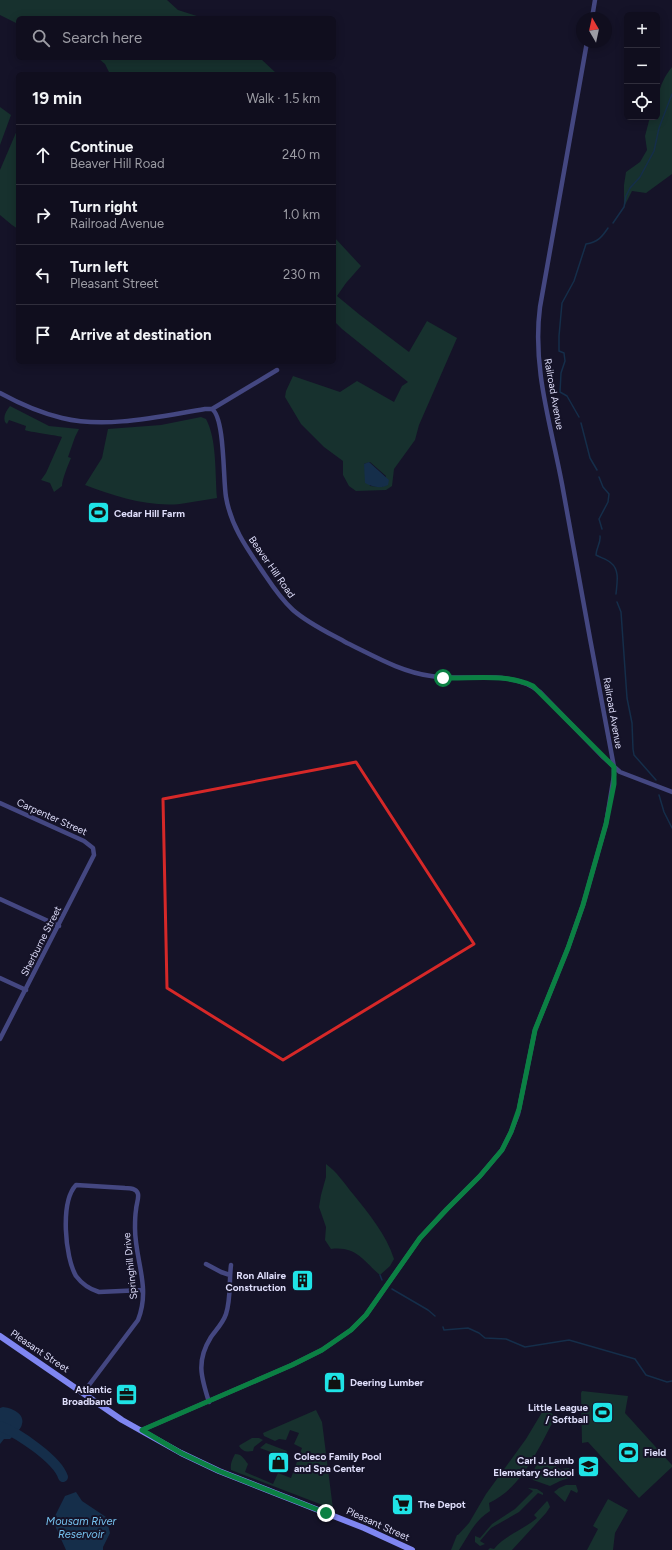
<!DOCTYPE html>
<meta charset="utf-8">
<style>
body{margin:0;font-family:Figtree,sans-serif;background:#191727;color:#f1f3f6}
.controls{position:absolute;right:12px;top:12px;display:grid;overflow:hidden;border-radius:6px;box-shadow:0 2px 10px #0003}
.controls button{width:36px;height:36px;display:grid;place-items:center;padding:0;border:0;border-bottom:1px solid #302e3c;background:#100e1e;color:#f1f3f6;font:20px sans-serif}
.compass{position:absolute;left:576px;top:12px;width:36px;height:36px;border-radius:50%;background:#100e1e;box-shadow:0 2px 10px #0003;rotate:351deg}
.stop{position:absolute;width:12px;height:12px;margin:-9px;border:3px solid #0b8043;border-radius:50%;background:#fff}
.stop.end{background:#0b8043;border-color:#fff;box-shadow:0 1px 4px #0008}
.list{margin:0;padding:0;list-style:none}
h2{display:flex;justify-content:space-between;align-items:center;height:52px;margin:0;padding:0 16px;font-size:17px}
h2 small{font-size:13px;font-weight:400;color:#9c9ca4}
.list li{display:grid;grid-template-columns:26px 1fr auto;gap:12px;align-items:center;box-sizing:border-box;height:60px;padding:0 16px;border-top:1px solid #302e3c}
.list b{display:block;font-size:15px;white-space:nowrap}
.list p{margin:0;font-size:13px;white-space:nowrap;color:#9c9ca4}
.list em{font-size:13px;font-style:normal;color:#9c9ca4}
.icon{flex:none;width:22px;height:22px;fill:none;stroke:currentColor;stroke-width:2;stroke-linecap:round;stroke-linejoin:round}
.map{position:relative;flex:none;width:672px;height:1550px;overflow:hidden}
.search{position:absolute;background:#100e1e;box-shadow:0 2px 10px #0003;left:16px;top:16px;width:320px;height:44px;display:flex;align-items:center;gap:10px;box-sizing:border-box;padding:0 14px;border-radius:6px;color:#9c9ca4;font-size:15px}
.panel{position:absolute;background:#100e1e;box-shadow:0 2px 10px #0003;left:16px;top:72px;width:320px;height:292px;border-radius:6px}
.map>svg:first-child{display:block}
.green{fill:#17312e;fill-rule:evenodd}
.water{fill:#152e4a}
.lines{fill:none;stroke-linecap:round;stroke-linejoin:round}
.stream{stroke:#152e4a;stroke-width:1.5}
.river{stroke:#152e4a;stroke-width:10}
.minor{stroke:#444781;stroke-width:4.5}
.secondary{stroke:#7f86f1;stroke-width:6}
.route{stroke:#0b8043;stroke-width:5}
.marked{fill:none;stroke:#d62828;stroke-width:3;stroke-linejoin:round}
.labels{text-anchor:middle;dominant-baseline:central;stroke-width:4;stroke-linejoin:round;paint-order:stroke}
.street-label{font-size:10px;fill:#dfdefb;stroke:#151328}
.poi-label{font-size:10px;font-weight:bold;fill:#dfdefb;stroke:#151328;text-anchor:start}
.water-label{font-size:11px;font-style:italic;fill:#77c3f0;stroke:#151328}
</style>
<div class="map">
<svg width="672" height="1550" viewBox="0 0 672 1550">
<rect width="100%" height="100%" fill="#151328"/>
<path class="green" d="M0,0H167L178,10L203,18H18V24L0,15Z
M98,58H260L277,74H110L105,64Z
M672,67V174L646,193L632,191L624,207V185L626,172L640,162L647,150L645,136L650,117H657C657,97 659,83 672,67Z
M0,107L11,115L0,145Z
M18,128V229L12,225L0,215V170Z
M334,237L361,266L346,283L337,296L360,315L409,352L427,321L457,338L419,425L415,440L394,469L392,486L386,490L356,491L349,486L343,475V461L324,447L301,424L285,397L286,391L293,376L340,392L357,381L394,402L402,386L408,382L342,329L334,321ZM370,462L386,476L383,487L370,486L364,464Z
M10,406L49,426L79,429L75,437L68,457L71,458C68,465 62,480 62,486L54,492L50,483L41,480L46,473L62,437C55,435 29,432 25,430L26,426L9,420L7,424L5,422C3,416 6,411 10,406Z
M201,417L206,419C217,439 215,474 217,498C205,500 192,502 180,504C147,507 115,496 85,485L102,458L108,429L161,425Z
M326,1164C337,1172 344,1183 353,1194C369,1214 386,1234 394,1259L390,1266L380,1275C363,1261 357,1246 331,1249L325,1240L326,1227L319,1207L321,1195L326,1177Z
M582,1391L628,1396L625,1413L672,1465V1467L639,1498L588,1442L582,1443L581,1393Z
M544,1409L556,1416C539,1447 523,1487 489,1503L490,1511C474,1521 469,1535 459,1550H451L457,1535H458L469,1523L486,1494L526,1439Z
M316,1410L322,1422L333,1509L231,1470C230,1464 232,1460 235,1454C242,1454 244,1459 248,1464L245,1472L273,1484L278,1473L291,1478L302,1448L294,1444L299,1433L290,1430L286,1440L279,1439L275,1441L264,1436L263,1433Z
M252,1438H259L263,1440L254,1447L253,1451C247,1452 243,1452 239,1446L240,1445Z
M266,1443L287,1451L284,1457L260,1448Z
M544,1459L560,1469L569,1468L572,1477L560,1481L550,1486L533,1480C531,1473 537,1461 544,1459Z
M566,1485H576L578,1491L577,1493L571,1490L565,1502L554,1492L559,1488Z
M528,1488L537,1489L543,1493V1495L538,1493L519,1512L491,1528L480,1541L485,1544L480,1546L475,1542V1536L480,1538L492,1524L515,1509L533,1491Z
M608,1499L628,1510L615,1533L613,1550H587L598,1529L593,1526Z
M547,1501L548,1502L550,1507L546,1513L512,1550H488L490,1548L494,1549C505,1535 523,1530 537,1518L534,1515Z"/>
<path class="water" d="M369,462L389,480L388,485C380,489 373,487 365,483L364,464Z
M3,1407C11,1408 25,1413 22,1424C21,1430 14,1435 10,1439H4L0,1444V1408Z
M76,1492L82,1501L106,1517L110,1533L103,1547V1550H66L56,1528L54,1518L65,1496Z"/>
<g class="lines">
<path class="stream" d="M613,223L624,207L626,196L630,188L640,177L654,151L659,128L672,94
M579,417L567,396L560,392L561,373L565,361L564,353L559,351V336L562,303L574,281L586,244C598,242 602,237 608,228
M581,423L590,458L597,470
M599,477L603,487L609,494L608,502L599,519L602,529
M600,536C601,543 596,548 596,555C601,558 607,559 611,563C620,570 617,583 616,594
M617,602L621,612L627,698L632,723L633,749L634,755L656,780
M659,795L664,812L672,828
M380,1275L382,1280
M392,1289L428,1310L435,1316
M443,1327L444,1330L468,1328L479,1333L485,1338L506,1339L525,1347L569,1340L635,1359L646,1375L667,1382L672,1381"/>
<path class="river" d="M0,1426C18,1433 57,1459 63,1477"/>
<path class="minor" d="M592,18L595,0
M0,393C20,404 41,413 62,418C107,429 161,416 205,409H212C225,418 223,480 226,497C231,527 248,550 265,575C273,587 282,600 293,610C309,624 329,633 347,643C374,656 401,672 431,676C466,682 510,668 540,692L602,756L620,772L672,792
M212,409L277,370
M0,803L84,841L93,848L94,855L0,1039
M0,899L59,926
M0,978L26,990
M206,1264L221,1272L230,1275
M83,1393L138,1320C151,1287 135,1261 135,1228C135,1222 135,1216 136,1210C136,1205 139,1199 138,1194C137,1189 130,1188 125,1188L76,1185C60,1202 65,1257 76,1276C82,1284 89,1289 99,1292L143,1290
M209,1402C201,1377 196,1361 211,1337C216,1330 223,1323 226,1314C231,1299 229,1281 231,1265
M142,1430L292,1365L322,1350L351,1330L366,1315L420,1238L447,1209L480,1176L502,1150L511,1132L518,1114L535,1030L568,948L583,905L606,824L614,775V767C596,673 579,578 562,484C551,425 532,368 540,307L587,42"/>
<path class="secondary" d="M0,1336L122,1420L181,1453L219,1471L364,1528L412,1550"/>
</g>
<g class="lines">
<path class="route" d="M326,1513L219,1471L181,1453L142,1430L292,1365L322,1350L351,1330L366,1315L420,1238L447,1209L480,1176L502,1150L511,1132L519,1109L535,1030L568,948L583,905L606,824L614,784V767L533,686C506,673 472,679 443,678"/>
</g>
<path class="marked" d="M356,762L474,944L283,1060L167,988L163,799Z"/>
<defs>
<symbol id="stadium-square" viewBox="-11 -11 22 22"><rect x="-9" y="-9" width="18" height="18" rx="4" fill="#1fe3e6" stroke="#151328"/><path d="M0-5a6.5 5 0 1 0 0 10a6.5 5 0 1 0 0-10ZM-3.5-1.8h7v3.6h-7Z" fill="#111"/></symbol>
<symbol id="building-square" viewBox="-11 -11 22 22"><rect x="-9" y="-9" width="18" height="18" rx="4" fill="#1fe3e6" stroke="#151328"/><path d="M-4-6H4V6H1V3H-1V6H-4ZM-2.5-4.3h1.7v1.8h-1.7ZM.8-4.3h1.7v1.8H.8ZM-2.5-1h1.7V.8h-1.7ZM.8-1h1.7V.8H.8Z" fill="#111"/></symbol>
<symbol id="shop-square" viewBox="-11 -11 22 22"><rect x="-9" y="-9" width="18" height="18" rx="4" fill="#1fe3e6" stroke="#151328"/><path d="M-5-2.5h2.3a2.7 3.5 0 0 1 5.4 0H5L5.5 6h-11ZM-1.5-2.5h3a1.5 2.3 0 0 0-3 0Z" fill="#111"/></symbol>
<symbol id="office-square" viewBox="-11 -11 22 22"><rect x="-9" y="-9" width="18" height="18" rx="4" fill="#1fe3e6" stroke="#151328"/><path d="M-6-3h4V-5.5h4V-3h4V5H-6ZM-1-4.5V-3h2v-1.5ZM-6 0V1H6V0Z" fill="#111"/></symbol>
<symbol id="school-square" viewBox="-11 -11 22 22"><rect x="-9" y="-9" width="18" height="18" rx="4" fill="#1fe3e6" stroke="#151328"/><path d="M0-5L7-2L0 1L-7-2ZM-4 1L0 2.5L4 1V4Q0 6-4 4Z" fill="#111"/></symbol>
<symbol id="supermarket-square" viewBox="-11 -11 22 22"><rect x="-9" y="-9" width="18" height="18" rx="4" fill="#1fe3e6" stroke="#151328"/><path d="M-6-5.5h2.5l.6 2H6L4.5 2H-2.5L-4.4-4H-6ZM-1.5 3.2a1.3 1.3 0 1 0 .1 0ZM3 3.2a1.3 1.3 0 1 0 .1 0Z" fill="#111"/></symbol>
</defs>
<g fill-rule="evenodd">
<use href="#stadium-square" x="86" y="500" width="25" height="25"/>
<use href="#building-square" x="290" y="1268" width="25" height="25"/>
<use href="#shop-square" x="322" y="1370" width="25" height="25"/>
<use href="#office-square" x="114" y="1382" width="25" height="25"/>
<use href="#stadium-square" x="590" y="1400" width="25" height="25"/>
<use href="#stadium-square" x="616" y="1440" width="25" height="25"/>
<use href="#shop-square" x="266" y="1450" width="25" height="25"/>
<use href="#school-square" x="576" y="1454" width="25" height="25"/>
<use href="#supermarket-square" x="390" y="1492" width="25" height="25"/>
</g>
<g class="labels">
<g class="street-label">
<text transform="translate(554 394) rotate(80)">Railroad Avenue</text>
<text transform="translate(272 567) rotate(55)">Beaver Hill Road</text>
<text transform="translate(613 713) rotate(80)">Railroad Avenue</text>
<text transform="translate(52 817) rotate(24)">Carpenter Street</text>
<text transform="translate(41 941) rotate(-63)">Sherburne Street</text>
<text transform="translate(130 1266) rotate(-96)">Springhill Drive</text>
<text transform="translate(40 1351) rotate(34)">Pleasant Street</text>
<text transform="translate(378 1524) rotate(24)">Pleasant Street</text>
</g>
<g class="poi-label">
<text x="114" y="513">Cedar Hill Farm</text>
<text x="286" y="1275" text-anchor="end">Ron Allaire<tspan x="286" dy="12">Construction</tspan></text>
<text x="350" y="1382">Deering Lumber</text>
<text x="112" y="1389" text-anchor="end">Atlantic<tspan x="112" dy="12">Broadband</tspan></text>
<text x="588" y="1407" text-anchor="end">Little League<tspan x="588" dy="12">/ Softball</tspan></text>
<text x="644" y="1452">Field</text>
<text x="294" y="1456">Coleco Family Pool<tspan x="294" dy="12">and Spa Center</tspan></text>
<text x="574" y="1460" text-anchor="end">Carl J. Lamb<tspan x="574" dy="12">Elemetary School</tspan></text>
<text x="418" y="1504">The Depot</text>
</g>
<g class="water-label">
<text x="81" y="1521">Mousam River<tspan x="81" dy="13">Reservoir</tspan></text>
</g>
</g>
</svg>
<div class="controls">
<button>+</button>
<button>−</button>
<button><svg class="icon" aria-label="locate" viewBox="0 0 24 24"><circle cx="12" cy="12" r="6"/><path d="M12 2v4M12 18v4M2 12h4M18 12h4"/></svg></button>
</div>
<svg class="compass" viewBox="-18 -18 36 36"><path d="M0-13l5 13h-10z" fill="#e53935"/><path d="M0 13l5-13h-10z" fill="#9c9ca4"/></svg>
<div class="stop" style="left:443px;top:678px"></div>
<div class="stop end" style="left:326px;top:1513px"></div>
<div class="search"><svg class="icon" aria-label="search" viewBox="0 0 24 24"><circle cx="10" cy="10" r="6"/><path d="M15 15l6 6"/></svg>Search here</div>
<section class="panel">
<h2>19 min<small>Walk · 1.5 km</small></h2>
<ul class="list">
<li><svg class="icon" aria-label="ahead" viewBox="0 0 24 24"><path d="M12 20V5M6 11l6-6 6 6"/></svg><div><b>Continue</b><p>Beaver Hill Road</p></div><em>240 m</em></li>
<li><svg class="icon" aria-label="right" viewBox="0 0 24 24"><path d="M7 20v-9h11M14 6l5 5-5 5"/></svg><div><b>Turn right</b><p>Railroad Avenue</p></div><em>1.0 km</em></li>
<li><svg class="icon" aria-label="left" viewBox="0 0 24 24"><path d="M17 20v-9H6M10 6l-5 5 5 5"/></svg><div><b>Turn left</b><p>Pleasant Street</p></div><em>230 m</em></li>
<li><svg class="icon" aria-label="arrive" viewBox="0 0 24 24"><path d="M6 21V4h12l-3 4 3 4H6"/></svg><div><b>Arrive at destination</b></div></li>
</ul>
</section>
</div>
